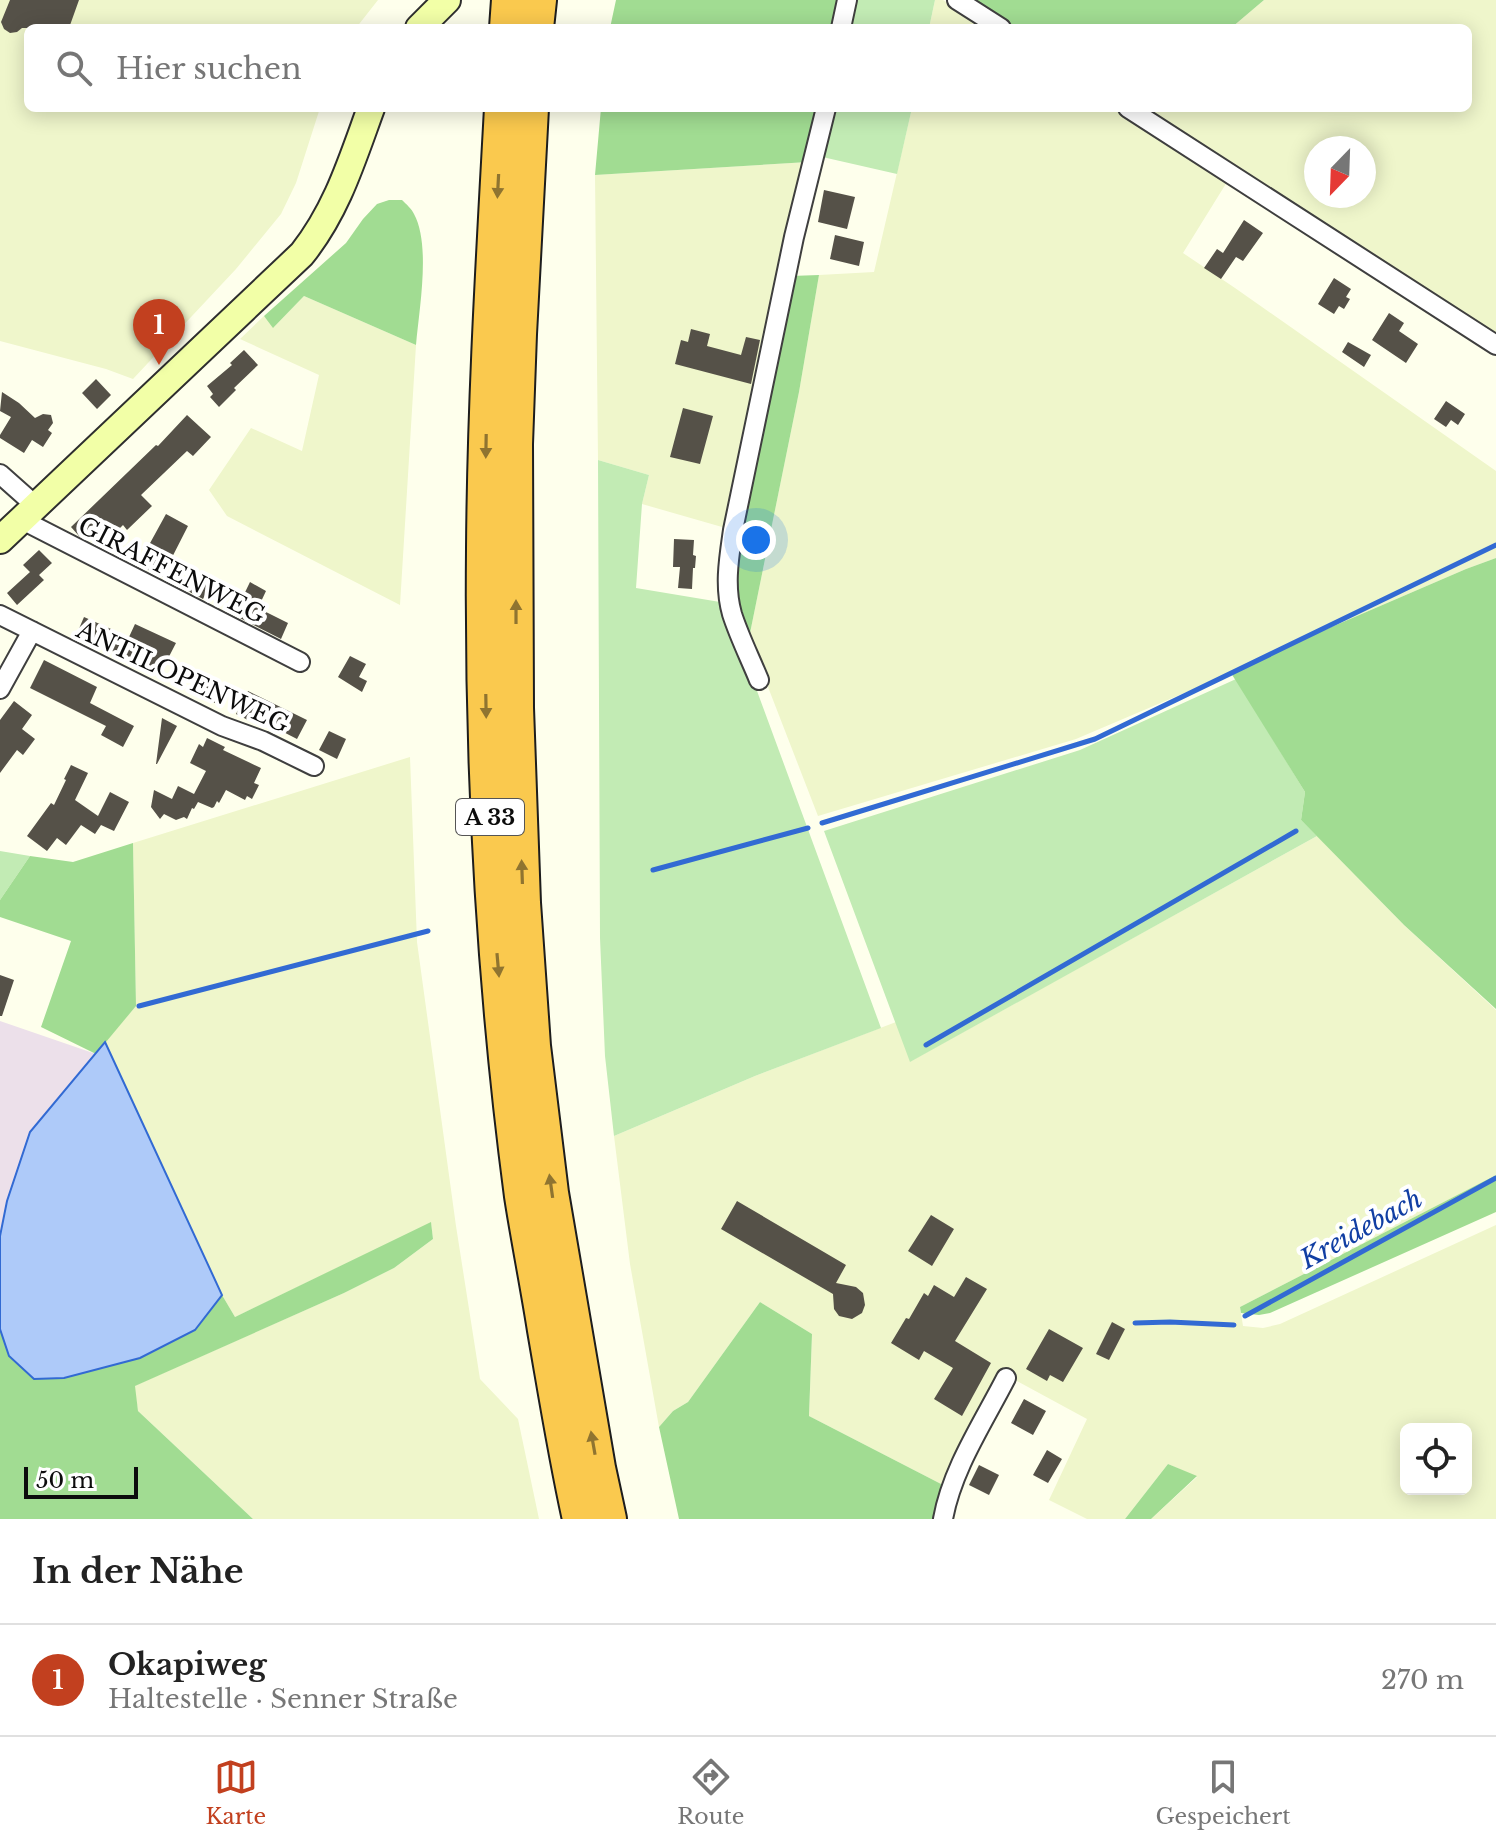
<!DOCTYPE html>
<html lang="de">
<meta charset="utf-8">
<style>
body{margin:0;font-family:"Libre Baskerville",serif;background:#f6f6f6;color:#222}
.controls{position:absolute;right:24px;bottom:24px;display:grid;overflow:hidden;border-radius:12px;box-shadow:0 4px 20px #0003}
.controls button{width:72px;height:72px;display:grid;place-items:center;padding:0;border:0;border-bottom:2px solid #e0e0e0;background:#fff;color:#222;font:40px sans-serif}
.compass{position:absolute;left:1304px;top:136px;width:72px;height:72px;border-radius:50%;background:#fff;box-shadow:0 4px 20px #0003;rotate:203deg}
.scale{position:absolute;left:24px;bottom:20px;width:114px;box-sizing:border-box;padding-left:8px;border:4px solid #0c0c0c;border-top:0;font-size:22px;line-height:28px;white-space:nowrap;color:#0c0c0c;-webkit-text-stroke:6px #fff;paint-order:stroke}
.you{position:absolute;left:756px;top:540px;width:28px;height:28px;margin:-20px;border:6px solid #fff;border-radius:50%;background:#1a73e8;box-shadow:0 0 0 12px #1a73e833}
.badge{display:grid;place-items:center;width:52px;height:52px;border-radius:50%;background:#c2401f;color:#fff;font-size:26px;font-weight:700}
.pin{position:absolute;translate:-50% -66px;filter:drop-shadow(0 2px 4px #0008)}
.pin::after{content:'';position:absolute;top:42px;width:28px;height:24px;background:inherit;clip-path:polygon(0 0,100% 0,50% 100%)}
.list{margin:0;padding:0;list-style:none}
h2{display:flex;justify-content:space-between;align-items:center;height:104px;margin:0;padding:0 32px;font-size:34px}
h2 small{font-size:26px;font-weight:400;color:#767676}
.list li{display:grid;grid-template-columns:52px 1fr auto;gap:24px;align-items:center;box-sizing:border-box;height:112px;padding:0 32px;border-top:2px solid #e0e0e0}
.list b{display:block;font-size:30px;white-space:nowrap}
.list p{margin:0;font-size:26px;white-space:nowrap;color:#767676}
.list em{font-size:26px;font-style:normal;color:#767676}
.icon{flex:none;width:44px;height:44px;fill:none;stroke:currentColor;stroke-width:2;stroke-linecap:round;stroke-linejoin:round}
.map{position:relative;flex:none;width:1496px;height:1519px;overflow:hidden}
.search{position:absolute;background:#fff;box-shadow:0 4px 20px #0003;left:24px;right:24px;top:24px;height:88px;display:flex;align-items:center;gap:20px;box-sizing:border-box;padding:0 28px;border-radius:12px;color:#767676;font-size:30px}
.sheet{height:216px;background:#fff}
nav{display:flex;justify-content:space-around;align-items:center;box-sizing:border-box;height:112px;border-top:2px solid #e0e0e0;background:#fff;font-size:22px;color:#767676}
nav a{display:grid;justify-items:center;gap:4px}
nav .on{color:#c2401f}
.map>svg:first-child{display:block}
.industrial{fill:#ece0ea}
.farmland{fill:#eff6cb;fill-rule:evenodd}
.green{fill:#c2ebb4}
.forest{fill:#a1dc92}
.water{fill:#aecaf9;stroke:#326ad3;stroke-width:2}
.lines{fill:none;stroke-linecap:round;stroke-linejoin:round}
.stream{stroke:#326ad3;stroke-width:5}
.building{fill:#555148}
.street-casing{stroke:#3f3f3f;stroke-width:22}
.secondary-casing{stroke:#2e2e2e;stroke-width:30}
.highway-casing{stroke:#1d1d1d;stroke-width:38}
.street{stroke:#fff;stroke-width:18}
.secondary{stroke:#f2ffa7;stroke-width:26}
.highway{stroke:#fac94e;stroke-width:34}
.oneway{fill:#8f7430}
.labels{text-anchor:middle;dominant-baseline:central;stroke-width:8;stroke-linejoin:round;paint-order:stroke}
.shield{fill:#fff;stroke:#555;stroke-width:2}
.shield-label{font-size:22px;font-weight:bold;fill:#0c0c0c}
.street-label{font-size:24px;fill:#0c0c0c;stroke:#fff}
.water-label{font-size:26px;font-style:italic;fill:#113ea3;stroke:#fff}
</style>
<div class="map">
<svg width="1496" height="1519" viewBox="0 0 1496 1519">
<rect width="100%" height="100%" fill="#feffec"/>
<path class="industrial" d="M0,1021L96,1054L30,1132L7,1201L0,1236Z"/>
<path class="farmland" d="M0,0H378L356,28H28V108H320L296,183L281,214L236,269L133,379L106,369L0,341Z
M935,0H943L987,28H929Z
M1264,0H1496V337L1138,108H1468V28H1231ZM1316,148H1364V196H1316Z
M912,108H1112L1227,182L1183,253L1235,288L1496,471V558L1466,569L1285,647L1231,673L1076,739L818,816L749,638L799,392L819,275L874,272Z
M808,162L729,529L642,504L649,475L598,460L595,175Z
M304,296L416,345L400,605L227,516L209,490L251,428L302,451L319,375L240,339L264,316L274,327Z
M410,757L417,942L456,1226L480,1379L518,1419L539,1519H253L138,1411L134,1386L344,1293L394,1268L433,1239L431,1223L235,1317L222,1295L105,1042L136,1006L133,843Z
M1317,836L1404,925L1496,1010V1175L1240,1307L1243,1326L1263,1328L1280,1324L1496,1225V1519H1151L1197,1477L1168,1464L1125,1519H1087L1049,1500L1087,1419L1013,1379L943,1485L809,1416L812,1334L760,1302L688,1402L673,1411L659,1427L630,1264L614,1136L755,1076L896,1022L911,1061ZM1406,1429H1466V1489H1406Z"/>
<path class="green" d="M851,0H935L929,28H845Z
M830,108H912L897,174L818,156Z
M598,460L649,475L642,504L636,588L726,603L728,612L881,1028L755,1076L614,1136L605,1056L600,938Z
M1236,679L1305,792L1301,820L1317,836L910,1062L824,831L1080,750Z
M0,851L30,856L0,900Z"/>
<path class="forest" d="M616,0H842L837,28H610Z
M970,0H1264L1231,28H1013Z
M601,108H821L808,162L595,175Z
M389,200H402C406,204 412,209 414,214C431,245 419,310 416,345L304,296L273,328L264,316L346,243L363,219L377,204Z
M819,275L799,392L749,638L736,610L732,567L791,276Z
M1496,558V1009L1404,925L1301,820L1305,792L1231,673L1285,647L1466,569Z
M133,843L136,1006L96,1054L41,1027L71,941L0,917V900L30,856L73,862Z
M1496,1175V1212L1270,1313L1259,1315L1241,1313L1240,1307Z
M431,1222L433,1239L394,1268L344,1293L135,1386L138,1411L253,1519H0V1329L9,1356L34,1379L64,1378L140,1358L195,1330L222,1295L235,1317Z
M760,1302L812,1334L809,1416L943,1485L937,1519H679L659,1427L673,1411L688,1402Z
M1168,1464L1197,1476L1151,1519H1125Z"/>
<path class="water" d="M105,1042L222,1295L195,1330L140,1358L64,1378L34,1379L9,1356L0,1329V1236L7,1201L30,1132Z"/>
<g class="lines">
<path class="stream" d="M822,823L1095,739L1496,545
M653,870L808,828
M139,1006L428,931
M926,1045L1296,831
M1245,1316L1496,1178
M1135,1323L1170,1322L1234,1325"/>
</g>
<path class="building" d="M10,0H79L69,28H22L17,32L10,33L4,29L1,22Z
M824,190L855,197L847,229L818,222Z
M1244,220L1263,233L1243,261L1236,257L1221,279L1204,268L1217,249L1223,253Z
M835,235L864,242L859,266L830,259Z
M1334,278L1351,289L1346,297L1350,299L1344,309L1339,306L1334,314L1318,304Z
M1389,313L1404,323L1399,331L1418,344L1406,363L1372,340Z
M691,329L710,334L707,346L741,355L746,337L760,340L751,384L675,364L681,340L688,342Z
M1348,342L1371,355L1364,367L1342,352Z
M244,350L258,365L234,388L236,390L219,407L210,397L213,394L207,386L232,365L230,363Z
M96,379L111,395L97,409L82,393Z
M2,392L19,403L35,418L43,414L51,415L53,423L48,430L52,433L43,447L32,440L24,453L0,438V435L11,417L0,411Z
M1446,401L1465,414L1458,425L1451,420L1446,427L1434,419Z
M683,408L713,416L700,464L670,457Z
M187,415L211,437L193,456L187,451L141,495L152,506L127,530L123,525L101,547L87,535L84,538L79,536L71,527L156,445L158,446Z
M166,514L188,526L162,577L138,565Z
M674,539L694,540L693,555L696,556L695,568H693L692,589L678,588L680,567H673Z
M39,550L52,563L39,575L44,580L17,605L7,593L30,572L23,565Z
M196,570L213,579L203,599L186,590Z
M250,582L266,591L258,608L288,623L281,639L234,615Z
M84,617L129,637L135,624L176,643L160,674L108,649L110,646L78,631Z
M350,656L366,664L359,677L367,681L362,692L338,677Z
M44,660L97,687L90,703L134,726L123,747L101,735L106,726L30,688Z
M207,678L223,686L215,703L198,695Z
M248,691L307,720L297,739L260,720L258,725L236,714Z
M14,701L32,715L22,729L35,739L23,755L17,750L0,773V720Z
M162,718L177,726L157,764H156Z
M329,731L346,739L337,759L319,750Z
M207,738L225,747L223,750L261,768L254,783L259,785L252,799L247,796L245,800L226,790L219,803L217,801L214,807L212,808L198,802L194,809L192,808L187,819L184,817L176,820L164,814L160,819L151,807L154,790L172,799L178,786L194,794L206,771L190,763L199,744L203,747Z
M71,765L88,773L75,800L98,816L110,792L129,802L114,831L101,825L95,834L81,825L66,845L57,838L47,851L27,836L51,803L54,805L66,780L64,779Z
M0,975L14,980L2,1016H0Z
M737,1201L846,1265L836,1283L856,1287L863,1293L865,1305L862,1313L852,1319L839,1316L834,1309L833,1294L721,1229Z
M931,1215L954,1229L932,1266L908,1251Z
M966,1277L987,1289L955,1341L991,1363L962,1416L934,1399L953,1368L924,1351L919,1360L891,1343L906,1318L909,1319L924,1293L928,1296L934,1285L954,1297Z
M1112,1322L1125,1329L1109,1360L1096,1354Z
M1049,1329L1083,1348L1063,1382L1050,1375L1047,1381L1026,1369Z
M1024,1399L1046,1411L1033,1435L1011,1423Z
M1047,1450L1062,1459L1048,1483L1033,1475Z
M979,1465L999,1475L989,1495L969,1485Z"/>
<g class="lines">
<defs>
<path id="street" d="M957,0L1001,28
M841,28L847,0
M1128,108L1496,345
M0,474L36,506
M24,517L32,525L300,662
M0,615L222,726L263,741L314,766
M759,680C750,658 739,636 732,614C724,586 729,558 733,530L794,237L826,108
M0,689L32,631
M943,1519C952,1469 983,1423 1006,1378"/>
<path id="secondary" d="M419,28L447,0
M0,540L302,254C337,210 352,160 371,108"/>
<path id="highway" d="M507,28L509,0
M536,28L539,0
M502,108C494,255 485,402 484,549C482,764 494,984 522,1196C529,1241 538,1285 545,1330C556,1393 566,1456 580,1519
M531,108L519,334L515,444L516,708L523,903L533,1046L551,1193L598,1468L609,1519"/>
</defs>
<use href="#street" class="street-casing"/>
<use href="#secondary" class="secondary-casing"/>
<use href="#highway" class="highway-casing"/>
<use href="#street" class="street"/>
<use href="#secondary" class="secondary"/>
<use href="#highway" class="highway"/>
</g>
<defs><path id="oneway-solid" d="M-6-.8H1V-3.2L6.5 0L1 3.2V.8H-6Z" transform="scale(2)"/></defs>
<g class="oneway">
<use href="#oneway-solid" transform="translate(498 186) rotate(93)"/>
<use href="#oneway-solid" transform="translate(486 446) rotate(91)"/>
<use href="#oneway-solid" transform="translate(516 612) rotate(-90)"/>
<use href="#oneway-solid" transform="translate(486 706) rotate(89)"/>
<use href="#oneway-solid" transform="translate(522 872) rotate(-92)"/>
<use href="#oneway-solid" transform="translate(498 965) rotate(85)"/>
<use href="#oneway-solid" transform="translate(551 1186) rotate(-98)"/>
<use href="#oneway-solid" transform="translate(593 1443) rotate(-100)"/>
</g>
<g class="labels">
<rect class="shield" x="456" y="799" width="68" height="36" rx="6"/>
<g class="shield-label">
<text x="490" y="817">A 33</text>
</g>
<g class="street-label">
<text transform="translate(172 570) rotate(27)">GIRAFFENWEG</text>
<text transform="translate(183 677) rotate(25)">ANTILOPENWEG</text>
</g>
<g class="water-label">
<text transform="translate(1361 1229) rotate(-29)">Kreidebach</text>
</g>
</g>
</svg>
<div class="controls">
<button><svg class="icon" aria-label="locate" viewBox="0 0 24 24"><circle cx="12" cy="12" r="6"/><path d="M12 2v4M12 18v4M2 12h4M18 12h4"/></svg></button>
</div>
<svg class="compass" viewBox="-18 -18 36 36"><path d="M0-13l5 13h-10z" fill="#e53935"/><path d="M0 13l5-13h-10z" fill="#767676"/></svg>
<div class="scale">50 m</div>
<div class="you"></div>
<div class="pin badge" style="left:159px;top:365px">1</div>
<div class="search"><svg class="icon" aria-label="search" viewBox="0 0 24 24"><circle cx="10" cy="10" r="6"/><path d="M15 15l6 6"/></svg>Hier suchen</div>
</div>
<section class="sheet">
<h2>In der Nähe<small></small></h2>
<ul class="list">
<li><span class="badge">1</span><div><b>Okapiweg</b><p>Haltestelle · Senner Straße</p></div><em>270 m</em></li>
</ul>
</section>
<nav>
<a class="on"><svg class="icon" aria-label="map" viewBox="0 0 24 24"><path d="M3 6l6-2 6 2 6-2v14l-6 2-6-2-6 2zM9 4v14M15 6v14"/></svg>Karte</a>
<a><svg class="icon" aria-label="directions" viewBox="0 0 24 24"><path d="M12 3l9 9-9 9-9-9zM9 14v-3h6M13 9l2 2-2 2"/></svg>Route</a>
<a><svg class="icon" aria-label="saved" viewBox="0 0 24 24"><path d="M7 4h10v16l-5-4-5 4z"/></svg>Gespeichert</a>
</nav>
